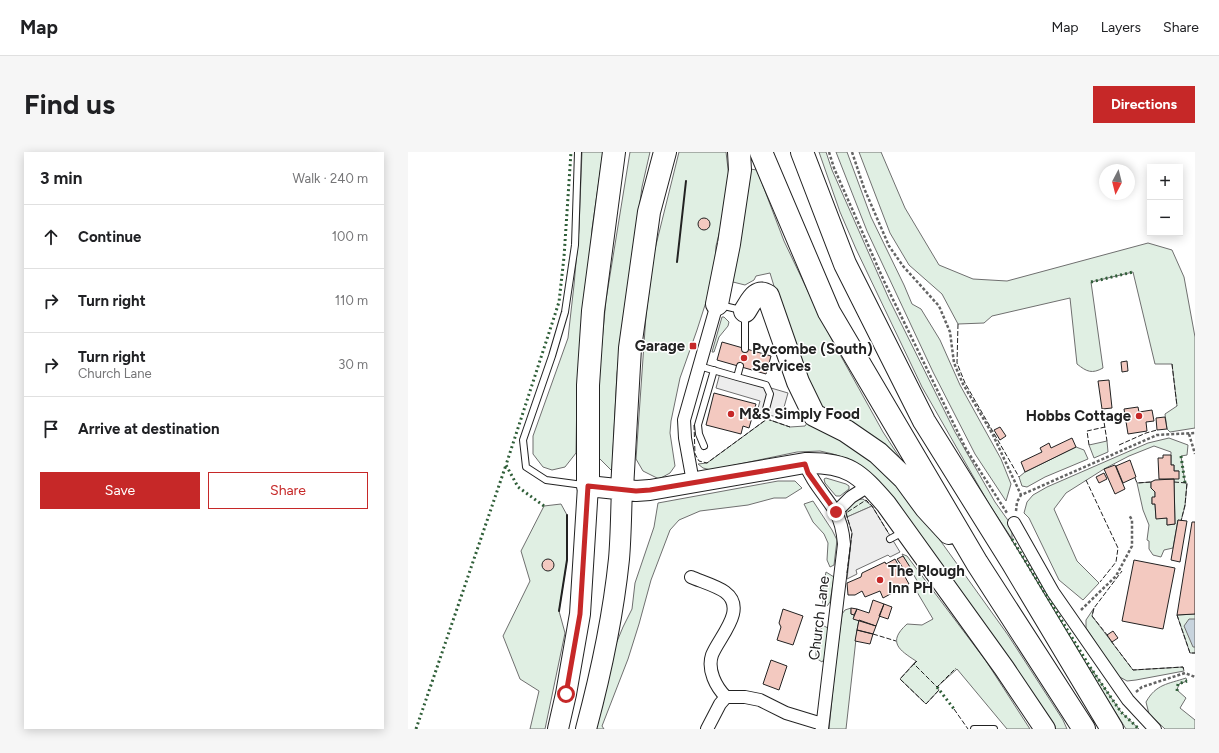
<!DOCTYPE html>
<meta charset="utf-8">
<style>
body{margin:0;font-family:Figtree,sans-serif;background:#f6f6f6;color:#202124}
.controls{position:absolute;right:12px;top:12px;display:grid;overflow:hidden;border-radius:0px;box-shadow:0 2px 10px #0003}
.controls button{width:36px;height:36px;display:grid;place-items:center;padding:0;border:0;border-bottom:1px solid #e0e0e0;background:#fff;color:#202124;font:20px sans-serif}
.compass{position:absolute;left:691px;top:12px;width:36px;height:36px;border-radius:50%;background:#fff;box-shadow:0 2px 10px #0003;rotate:187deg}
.stop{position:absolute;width:12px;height:12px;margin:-9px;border:3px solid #c62828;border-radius:50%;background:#fff}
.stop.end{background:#c62828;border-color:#fff;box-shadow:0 1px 4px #0008}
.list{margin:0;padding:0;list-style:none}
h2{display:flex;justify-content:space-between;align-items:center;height:52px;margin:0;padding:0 16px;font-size:17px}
h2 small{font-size:13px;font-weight:400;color:#757577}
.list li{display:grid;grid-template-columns:26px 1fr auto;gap:12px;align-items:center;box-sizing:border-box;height:64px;padding:0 16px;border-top:1px solid #e0e0e0}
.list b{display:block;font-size:15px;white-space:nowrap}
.list p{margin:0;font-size:13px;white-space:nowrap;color:#757577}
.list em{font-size:13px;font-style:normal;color:#757577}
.actions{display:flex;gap:8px;padding:12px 16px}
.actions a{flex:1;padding:9px 0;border:1px solid #c62828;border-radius:0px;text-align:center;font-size:14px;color:#c62828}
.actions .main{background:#c62828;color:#fff}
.icon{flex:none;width:22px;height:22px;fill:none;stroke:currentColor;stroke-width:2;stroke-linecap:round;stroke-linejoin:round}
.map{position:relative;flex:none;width:787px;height:577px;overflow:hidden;border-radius:0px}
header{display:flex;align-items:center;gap:24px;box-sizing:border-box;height:56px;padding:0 20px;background:#fff;border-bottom:1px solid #e0e0e0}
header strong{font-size:19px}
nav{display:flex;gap:22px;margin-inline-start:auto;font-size:14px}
.intro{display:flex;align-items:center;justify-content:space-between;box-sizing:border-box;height:96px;padding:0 24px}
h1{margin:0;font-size:28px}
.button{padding:10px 18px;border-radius:0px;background:#c62828;color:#fff;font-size:14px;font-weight:700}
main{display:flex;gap:24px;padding:0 24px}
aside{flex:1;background:#fff;border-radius:0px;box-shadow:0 2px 10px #0003}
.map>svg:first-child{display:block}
.green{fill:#e0efe3;stroke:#6f6f6f}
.parking{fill:#ededed;stroke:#6f6f6f}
.water{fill:#c7d3dd;stroke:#6f6f6f}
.building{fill:#f3c9c0;stroke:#222}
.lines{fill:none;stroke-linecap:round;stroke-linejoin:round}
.lane-casing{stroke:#222;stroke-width:8}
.street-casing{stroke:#222;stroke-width:14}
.primary-casing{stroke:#222;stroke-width:22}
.highway-casing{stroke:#222;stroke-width:24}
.path{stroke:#646464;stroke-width:2.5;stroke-dasharray:3 2;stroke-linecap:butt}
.lane{stroke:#fff;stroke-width:6}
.street{stroke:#fff;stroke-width:12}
.primary{stroke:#fff;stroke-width:20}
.highway{stroke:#fff;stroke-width:22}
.hedge{stroke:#2f5e38;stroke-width:3;stroke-dasharray:2 3;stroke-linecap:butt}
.fence{stroke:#222;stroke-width:1;stroke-dasharray:5 2;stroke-linecap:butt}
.wall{stroke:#222;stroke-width:2}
.route{stroke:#c62828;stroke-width:5}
.poi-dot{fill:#c62828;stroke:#fff;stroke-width:1.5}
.labels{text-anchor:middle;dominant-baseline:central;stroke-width:3;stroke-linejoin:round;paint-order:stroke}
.poi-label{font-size:15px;font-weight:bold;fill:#222;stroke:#fff;text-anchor:start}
.street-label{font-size:15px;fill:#222;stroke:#fff}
</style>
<header>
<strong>Map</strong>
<nav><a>Map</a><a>Layers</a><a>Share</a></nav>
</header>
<div class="intro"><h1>Find us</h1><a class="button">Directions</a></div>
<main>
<aside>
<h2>3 min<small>Walk · 240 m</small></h2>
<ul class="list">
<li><svg class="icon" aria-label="ahead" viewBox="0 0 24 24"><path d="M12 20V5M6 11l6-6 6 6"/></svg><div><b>Continue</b></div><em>100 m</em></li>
<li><svg class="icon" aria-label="right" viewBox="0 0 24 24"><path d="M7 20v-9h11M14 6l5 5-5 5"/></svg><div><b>Turn right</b></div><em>110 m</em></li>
<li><svg class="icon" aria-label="right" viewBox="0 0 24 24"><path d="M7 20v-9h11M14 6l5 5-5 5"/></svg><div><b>Turn right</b><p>Church Lane</p></div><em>30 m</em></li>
<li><svg class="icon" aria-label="arrive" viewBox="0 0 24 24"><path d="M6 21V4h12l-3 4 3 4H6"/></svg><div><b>Arrive at destination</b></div></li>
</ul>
<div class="actions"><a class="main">Save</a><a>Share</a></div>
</aside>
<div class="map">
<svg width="787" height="577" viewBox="0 0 787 577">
<rect width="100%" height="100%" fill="#fff"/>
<path class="green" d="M174,0H195L184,77L179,170L169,234L168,301L157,315L144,318L135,315L125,302V284L160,186L166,133L171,77Z
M222,0H242L234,35L209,221L204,319L188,303L190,231L198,148Z
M271,0H318L321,25L319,50L308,94L306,125L289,178L272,226L263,269L262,281L267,314L262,321L251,327L235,319L228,307L238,163L246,101Z
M411,0H418L424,18L481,147L547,280L587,350L604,374V387L581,352L514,235L448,97L432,60Z
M428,0H439L463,65L496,133L504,152L513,157L532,188L552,233L593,307L603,332L598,349L567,302L525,220L459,79Z
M451,0H473L497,56L531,113L565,127L599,129L740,91L764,98L776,125L787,185V276L762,280L759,277L757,262L769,254L764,212H747L725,120L683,130L695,216C684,222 679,220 669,212L662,146L584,164L576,171L550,172L534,142L501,113L482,81Z
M342,17L349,18L376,89L406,152L424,188L475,280L492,306L489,308L411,258L388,206L362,121L348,124L346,128L337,133L321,129Z
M314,165H316L321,170L320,174L311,185L306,200H304Z
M359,267L382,275L397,274L399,271L452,298L496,338L600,483L655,568L659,577H647L457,317L443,308L425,302L412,299L389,300L303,318L295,316L290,312L299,311Z
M761,286L780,293L779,303L773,304L777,331H779L777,354L773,369L770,368L765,396L756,398L753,405L745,403L741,397V389L739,388L741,373L735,358L729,331L743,330V336L747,340V345L744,346V352H747L748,366H759V373L767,372L766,327L771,319H766V313H763V300L746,294L721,304L696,317L658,341L646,357L669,409L691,431L675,448L651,428L621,366L616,361L619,350L625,343L639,335L740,291Z
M699,289L700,300L686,306L681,293Z
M668,295L676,298L680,307L637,325L619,335L614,334L611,325L617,320Z
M418,326L438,332L441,334V337L432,344H428L417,331L416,327Z
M370,329H387L394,336L378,346H366L340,353L292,359L271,368L262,378L243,428L231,472L220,507L194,574L196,577H182L203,504L215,475L224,457L227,431L246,375L250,351Z
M455,347L464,354L439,365C437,357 441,353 446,348Z
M405,349L424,378L429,388L426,413L422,415L419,408L420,391L416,382L405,370L396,352Z
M153,352L159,363V408L151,459L157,481L137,577H122L131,539L112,527L95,484L122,429L113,399L136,354Z
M494,402L499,404L578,509L622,577H599L549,517L529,535L531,538L518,552L492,527L508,509C491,498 479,490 499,472L514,473L525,467L509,440L512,434Z
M418,420L426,425L422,450L419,454L415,452L414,441Z
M443,456V462L446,463V467L451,468L449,478L438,577H421L427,516L434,462L437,458Z
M686,456L684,464L725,518L775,515L776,519L728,528L719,529L710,524L678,476V468Z
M787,462V501H782L769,463Z
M416,474L420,476L417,506L414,510L408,506V481Z
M682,515L713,560L731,577H718L682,519Z
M778,526L779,529L771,532L769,538L778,546L772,556L787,568V577H757L741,562L738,550C748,532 760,532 778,526Z"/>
<path class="parking" d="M312,221L380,241L373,266L349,260L352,249L308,236Z
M464,354L492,400L482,405L480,403L448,418L449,422L439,427L444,381L439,365Z"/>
<path class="water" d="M781,467H787V495H785L776,474Z"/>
<path class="building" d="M290 72a6 6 0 1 1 12 0a6 6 0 1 1-12 0Z
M314,190L363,204L358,222L309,208Z
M719,209L720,219L714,220L713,210Z
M701,228L704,256L694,257L690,229Z
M306,241L348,252L341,276L335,274L333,282L298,273Z
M730,255L731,260L744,258L746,269L738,270L739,279L720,282L716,257Z
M757,265L759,277L749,278L748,266Z
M592,275L598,284L592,288L586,278Z
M664,286L668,295L617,320L613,310L634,300L632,296L641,291L643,296Z
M755,303H763V313H766V319H771V327H751L750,306H755Z
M722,308L728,325L715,331L708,314Z
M707,313L717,337L707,342L696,317Z
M696,321L699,327L691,331L688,325Z
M766,327L767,372L759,373V366L748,367L747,352H744V345H747V340L743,336V330L747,328Z
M770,368L779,369L772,410L763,408Z
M784,370H787V462L769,463Z
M495,404L502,415L497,419L489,407Z
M487,407L501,432L475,446L472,439L457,445L454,439L447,443H440L439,431L453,425L454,421L477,410L478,412Z
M134 413a6 6 0 1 1 12 0a6 6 0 1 1-12 0Z
M726,408L767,416L755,477L714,469Z
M465,448L476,452L468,474L445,467L449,457L461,461Z
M476,452L484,455L480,467L471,464Z
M443,456L449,457L446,463L443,462Z
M375,457L395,464L385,493L369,488L373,475L371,471Z
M451,468L468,474L465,482L449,478Z
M449,478L465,482L462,492L447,489Z
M705,479L710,486L704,490L699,483Z
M363,508L379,514L371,538L355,532Z"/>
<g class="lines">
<defs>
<path id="lane" d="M170,0L167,93L157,160L144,204L115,288L118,315L138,328L175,333
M312,153L337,159V197
M291,214L329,225L332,214
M329,225L358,233L362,242L358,257
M296,294L291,282L290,273L306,218
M482,387L495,380
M566,577H586"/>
<path id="street" d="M397,311C403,329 417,343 427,359C433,369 435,380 436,392L414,577
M285,330L277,286L276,268L309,152
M428,360L443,345L462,333
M606,371L645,440L720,548L747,577
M283,425C292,429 309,434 317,440C340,457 311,485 304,503C299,518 308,535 318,545
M299,577L312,552L318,545H337L352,548L378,561L414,572"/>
<path id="primary" d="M150,577L158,542L172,462L180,334L228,339L242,338L397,311C440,310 451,321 478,352L596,516L637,577
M178,577C193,521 205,465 211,407C213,384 213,360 214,337"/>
<path id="highway" d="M353,0L421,160L569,411L676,577
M394,0L437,112L516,269L604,410L704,577
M309,152L321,92L332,18L331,0
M337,159C343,150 348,136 360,144L390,230L406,263L438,279L470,301L496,326L518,356L541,381
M180,334V233L185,159L206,0
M214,337L222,196L241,60L257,0"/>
</defs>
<use href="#lane" class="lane-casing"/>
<use href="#street" class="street-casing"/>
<use href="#primary" class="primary-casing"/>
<use href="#highway" class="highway-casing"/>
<path class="path" d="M421,0L426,16L476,129L558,297L599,361
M444,0L456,36L481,94L495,114L531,154L542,180L546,211L555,232L585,283L613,343
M781,282L787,302
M608,359L609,350L613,343L749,283L787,281
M673,458L708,424L724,394V368L721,363
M728,540L734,535L777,521L787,525"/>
<use href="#lane" class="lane"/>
<use href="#street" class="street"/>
<use href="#primary" class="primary"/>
<use href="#highway" class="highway"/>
<path class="hedge" d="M683,130L725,120
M773,304L777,331
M136,354L110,335L98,313L151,150L156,105L163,0
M604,387L682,515L713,560L731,577
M529,535L546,557
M769,539L770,532L779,529
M8,577L98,313"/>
<path class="fence" d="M550,172L549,211L557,231L611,325
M764,212L769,254
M694,257L699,289
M286,273L287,302L291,309L299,311L359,267L382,275
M681,293L679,279L697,275
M711,293L738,281L749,278
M727,326L729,331L743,330
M678,328L710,396L708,410L692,430
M766,330L779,331L777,353L773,369
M439,421L444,381L438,361L458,348L464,354L481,382
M769,463L782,501H787
M465,482L488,489
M700,484L684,464L686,456L714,419
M703,489L725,518L775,515L776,519
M509,509L506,512L529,535L548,516
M506,512L492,527L518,552L531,538
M546,557L560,577"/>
<path class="wall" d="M269,110L278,29
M151,459L159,408V363"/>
</g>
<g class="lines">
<path class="route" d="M158,542L172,462L180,334L228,339L242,338L397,312L400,321L428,360"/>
</g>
<g class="poi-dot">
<rect x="281" y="190" width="8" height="8" rx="2"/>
<circle cx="336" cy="206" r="4"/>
<circle cx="323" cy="262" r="4"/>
<circle cx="731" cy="264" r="4"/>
<circle cx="472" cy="428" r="4"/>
</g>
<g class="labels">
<g class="poi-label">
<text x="277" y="194" text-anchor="end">Garage</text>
<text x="344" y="197">Pycombe (South)<tspan x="344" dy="17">Services</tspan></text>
<text x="331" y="262">M&amp;S Simply Food</text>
<text x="723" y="264" text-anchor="end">Hobbs Cottage</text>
<text x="480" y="419">The Plough<tspan x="480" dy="17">Inn PH</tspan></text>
</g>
<g class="street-label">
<text transform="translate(411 466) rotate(-83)">Church Lane</text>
</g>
</g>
</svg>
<div class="controls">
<button>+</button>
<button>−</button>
</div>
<svg class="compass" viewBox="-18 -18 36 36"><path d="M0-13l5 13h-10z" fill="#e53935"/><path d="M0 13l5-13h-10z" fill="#757577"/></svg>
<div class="stop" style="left:158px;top:542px"></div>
<div class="stop end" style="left:428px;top:360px"></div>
</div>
</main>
